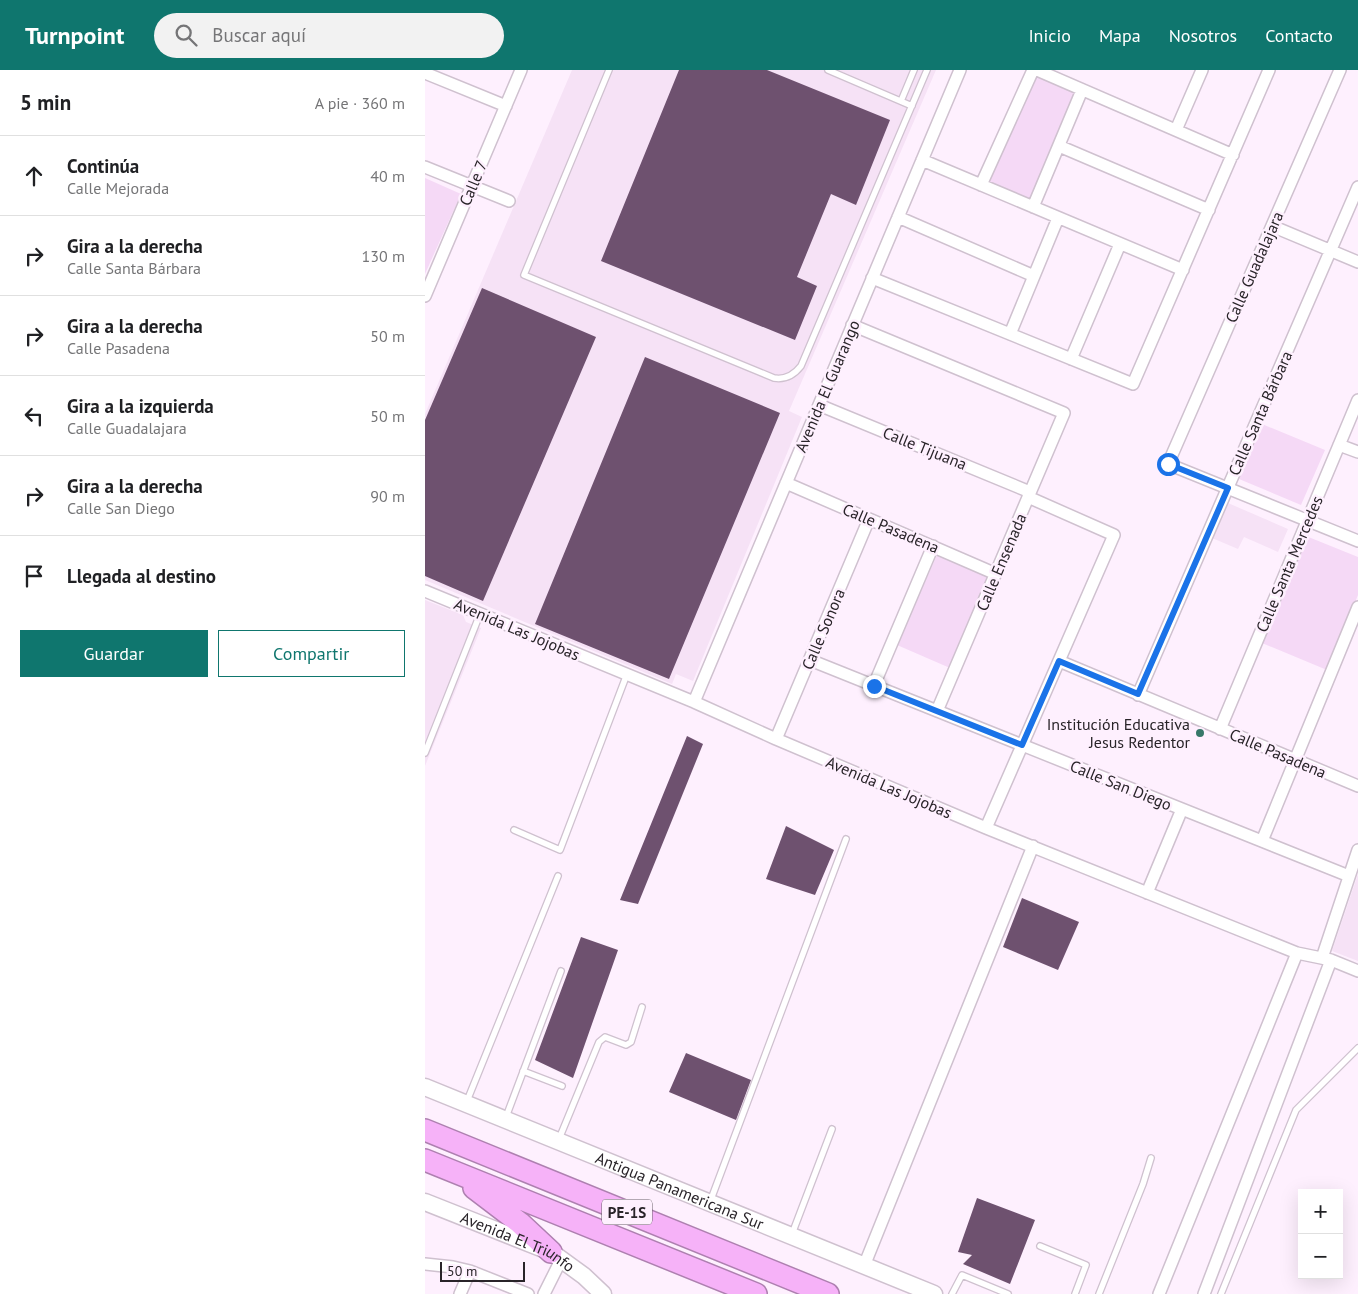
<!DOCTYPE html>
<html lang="es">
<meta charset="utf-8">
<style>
body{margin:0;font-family:"PT Sans",sans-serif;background:#f2f2f2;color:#202124}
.controls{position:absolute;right:15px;bottom:15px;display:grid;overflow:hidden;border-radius:0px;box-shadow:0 5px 20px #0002}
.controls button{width:45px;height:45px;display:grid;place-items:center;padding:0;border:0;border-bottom:1px solid #e0e0e0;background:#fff;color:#202124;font:25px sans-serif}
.scale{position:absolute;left:15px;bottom:12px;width:85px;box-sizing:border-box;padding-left:5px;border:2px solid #292429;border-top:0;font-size:14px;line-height:18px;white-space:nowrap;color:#292429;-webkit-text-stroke:4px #fef0fe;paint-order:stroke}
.stop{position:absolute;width:15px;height:15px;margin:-11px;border:4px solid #1a73e8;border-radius:50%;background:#fff}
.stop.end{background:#1a73e8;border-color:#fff;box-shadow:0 1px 5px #0008}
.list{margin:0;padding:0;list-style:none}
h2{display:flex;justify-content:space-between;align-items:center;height:65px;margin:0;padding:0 20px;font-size:21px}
h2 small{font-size:16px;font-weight:400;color:#757577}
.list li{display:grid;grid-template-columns:32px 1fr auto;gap:15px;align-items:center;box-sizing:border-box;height:80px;padding:0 20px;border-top:1px solid #e0e0e0}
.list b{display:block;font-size:19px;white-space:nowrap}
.list p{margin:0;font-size:16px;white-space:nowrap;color:#757577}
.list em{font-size:16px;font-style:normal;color:#757577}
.actions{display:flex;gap:10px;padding:15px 20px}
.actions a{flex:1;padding:11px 0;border:1px solid #0f766e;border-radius:0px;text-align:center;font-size:18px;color:#0f766e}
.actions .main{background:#0f766e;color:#fff}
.icon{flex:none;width:28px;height:28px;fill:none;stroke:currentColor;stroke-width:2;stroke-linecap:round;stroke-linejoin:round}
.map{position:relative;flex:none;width:933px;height:1224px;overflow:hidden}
header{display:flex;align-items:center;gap:30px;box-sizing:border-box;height:70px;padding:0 25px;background:#0f766e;color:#fff}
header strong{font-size:24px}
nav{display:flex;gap:28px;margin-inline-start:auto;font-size:18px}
.search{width:350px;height:45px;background:#f2f2f2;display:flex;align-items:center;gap:12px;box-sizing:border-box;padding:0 18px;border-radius:28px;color:#757577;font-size:19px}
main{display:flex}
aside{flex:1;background:#fff}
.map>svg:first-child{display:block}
.built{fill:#f6e2f6}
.green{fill:#f5d9f6}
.building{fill:#6e516f}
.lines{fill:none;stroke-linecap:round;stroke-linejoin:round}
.service-casing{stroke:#cfc1cf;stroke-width:8}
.minor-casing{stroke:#cfc1cf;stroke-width:14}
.secondary-casing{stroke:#cfc1cf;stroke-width:19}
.motorway-casing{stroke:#ae80b0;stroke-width:24}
.service{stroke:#fff;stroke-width:5.5}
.minor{stroke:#fff;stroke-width:11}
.secondary{stroke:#fff;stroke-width:16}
.motorway{stroke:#f6b2f8;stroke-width:21}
.route{stroke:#1a73e8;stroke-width:6}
.poi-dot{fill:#377869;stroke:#fef0fe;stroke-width:2}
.labels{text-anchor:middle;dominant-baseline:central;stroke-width:5;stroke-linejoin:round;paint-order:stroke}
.shield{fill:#fef0fe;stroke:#696169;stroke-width:1}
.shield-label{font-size:15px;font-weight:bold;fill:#292429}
.street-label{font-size:16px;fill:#292429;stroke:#fef0fe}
.poi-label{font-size:16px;fill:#292429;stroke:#fef0fe;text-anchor:end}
</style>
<header>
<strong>Turnpoint</strong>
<div class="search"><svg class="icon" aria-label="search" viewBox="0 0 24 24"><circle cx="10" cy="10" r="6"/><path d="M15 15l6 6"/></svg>Buscar aquí</div>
<nav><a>Inicio</a><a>Mapa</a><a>Nosotros</a><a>Contacto</a></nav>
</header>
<main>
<aside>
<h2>5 min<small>A pie · 360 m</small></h2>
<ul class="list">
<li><svg class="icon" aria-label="ahead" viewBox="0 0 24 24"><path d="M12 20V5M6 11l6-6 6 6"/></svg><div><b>Continúa</b><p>Calle Mejorada</p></div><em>40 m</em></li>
<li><svg class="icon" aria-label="right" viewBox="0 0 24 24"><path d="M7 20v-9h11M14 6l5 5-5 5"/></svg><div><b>Gira a la derecha</b><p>Calle Santa Bárbara</p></div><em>130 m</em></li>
<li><svg class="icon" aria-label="right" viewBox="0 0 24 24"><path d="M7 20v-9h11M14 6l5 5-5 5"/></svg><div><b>Gira a la derecha</b><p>Calle Pasadena</p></div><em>50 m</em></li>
<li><svg class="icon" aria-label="left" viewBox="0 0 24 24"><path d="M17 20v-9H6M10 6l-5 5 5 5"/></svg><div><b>Gira a la izquierda</b><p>Calle Guadalajara</p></div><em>50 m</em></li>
<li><svg class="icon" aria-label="right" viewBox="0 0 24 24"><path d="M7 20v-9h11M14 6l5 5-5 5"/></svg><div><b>Gira a la derecha</b><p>Calle San Diego</p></div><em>90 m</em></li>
<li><svg class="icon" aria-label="arrive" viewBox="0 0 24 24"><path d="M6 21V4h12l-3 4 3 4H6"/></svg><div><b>Llegada al destino</b></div></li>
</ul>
<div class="actions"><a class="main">Guardar</a><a>Compartir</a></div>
</aside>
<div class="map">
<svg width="933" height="1224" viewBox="0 0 933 1224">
<rect width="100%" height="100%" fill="#fef0fe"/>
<path class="built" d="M147,0H511L364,341L377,347L268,611L251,604L247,614L0,510V344Z
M803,433L863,459L853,482L819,467L813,479L787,468Z
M0,530L38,545L41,552L56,558L0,696Z
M933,804V891L907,881Z"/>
<path class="green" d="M610,6L651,23L604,131L562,112Z
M0,108L36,124L0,204Z
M837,354L900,380L876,435L814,409Z
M881,466L933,487V525L902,600L837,573Z
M512,485L564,507L525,598L472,575Z"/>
<path class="building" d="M254,0H342L465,50L431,135L406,124L372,207L392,216L370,270L176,191Z
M57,218L171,267L58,531L0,506V350Z
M220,287L355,343L244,609L110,554Z
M262,666L278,674L213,834L195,830Z
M361,756L409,780L390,825L341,809Z
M597,828L654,852L633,900L578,877Z
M156,867L193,880L148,1008L110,990Z
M261,983L326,1010L311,1050L244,1022Z
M552,1128L610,1150L585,1214L538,1194L547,1185L533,1182Z"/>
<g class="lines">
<defs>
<path id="service" d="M184,0L99,205L349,308C361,310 369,305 376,296L502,0
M403,0L487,36
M476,31L489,0
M0,683L55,544
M89,760L135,780L202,604
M98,1001L137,1016
M42,1031L133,806
M81,1047L136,901
M134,1069L174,972L180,967L201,975L206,972L217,937
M285,1132L421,769
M367,1164L407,1059
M615,1176L661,1195L650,1224
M527,1224L537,1205L583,1224
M674,1224L718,1114L726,1088
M796,1224L871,1040L933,978"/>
<path id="minor" d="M612,0L808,85
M915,0L743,394L933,471
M0,3L81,36
M751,60L777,0
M634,76L784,140
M497,90L758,200
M0,97L84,131
M556,115L608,0
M608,137L657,20
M473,147L609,206
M847,156L933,192
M447,208L708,314L844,0
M0,226L96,0
M427,255L639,343L512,641
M585,264L633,148
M646,289L695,174
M394,335L605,422
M914,375L933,382
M361,413L571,504
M0,521L269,632L351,669L561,758L872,883L906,890L933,901
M385,590L924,806
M634,591L933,716
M449,615L508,476
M713,625L933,117
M269,632L535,0
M795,659L933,330
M351,669L444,449
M561,758L689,465L603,427
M837,771L933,537
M722,823L757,739
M897,888L933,780
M0,1194L28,1197L45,1201L103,1224
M439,1196L608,776
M35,1224L45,1201
M119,1224L137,1188
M734,1224L872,883
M779,1224L906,890"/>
<g id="secondary">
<path id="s1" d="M0,1017L509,1224"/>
<path id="s2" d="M0,1132L126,1182L159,1206L178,1224"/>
</g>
<path id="motorway" d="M0,1060L403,1224
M0,1090L331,1224
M49,1118L95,1153L126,1182"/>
</defs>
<use href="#service" class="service-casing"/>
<use href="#minor" class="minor-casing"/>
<use href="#secondary" class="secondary-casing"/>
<use href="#motorway" class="motorway-casing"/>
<use href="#service" class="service"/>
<use href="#minor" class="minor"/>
<use href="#secondary" class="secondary"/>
<use href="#motorway" class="motorway"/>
</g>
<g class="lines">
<path class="route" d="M449,616L597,675L634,591L713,624L803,418L743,394"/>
</g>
<circle class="poi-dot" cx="775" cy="663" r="5"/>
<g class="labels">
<rect class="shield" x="177" y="1129.5" width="50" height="25" rx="4"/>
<g class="shield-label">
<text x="202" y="1142">PE-1S</text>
</g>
<g class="street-label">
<text transform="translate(48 113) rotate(-67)">Calle 7</text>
<text transform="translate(829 197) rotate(-66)">Calle Guadalajara</text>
<text transform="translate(402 316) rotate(-67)">Avenida El Guarango</text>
<text transform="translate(835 343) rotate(-66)">Calle Santa Bárbara</text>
<text transform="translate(500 378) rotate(22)">Calle Tijuana</text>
<text transform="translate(466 458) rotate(23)">Calle Pasadena</text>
<text transform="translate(576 492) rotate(-67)">Calle Ensenada</text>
<text transform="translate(864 494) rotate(-67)">Calle Santa Mercedes</text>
<text transform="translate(92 559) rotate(23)">Avenida Las Jojobas</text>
<text transform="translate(398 559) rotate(-67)">Calle Sonora</text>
<text transform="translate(853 683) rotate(23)">Calle Pasadena</text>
<text transform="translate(696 715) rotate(22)">Calle San Diego</text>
<text transform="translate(464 717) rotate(23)">Avenida Las Jojobas</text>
<text stroke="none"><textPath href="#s1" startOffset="275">Antigua Panamericana Sur</textPath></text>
<text stroke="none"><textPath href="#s2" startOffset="101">Avenida El Triunfo</textPath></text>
</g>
<g class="poi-label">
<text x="765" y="654">Institución Educativa<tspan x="765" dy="18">Jesus Redentor</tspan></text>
</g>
</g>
</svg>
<div class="controls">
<button>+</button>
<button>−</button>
</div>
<div class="scale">50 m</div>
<div class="stop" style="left:743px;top:394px"></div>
<div class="stop end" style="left:449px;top:616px"></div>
</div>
</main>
